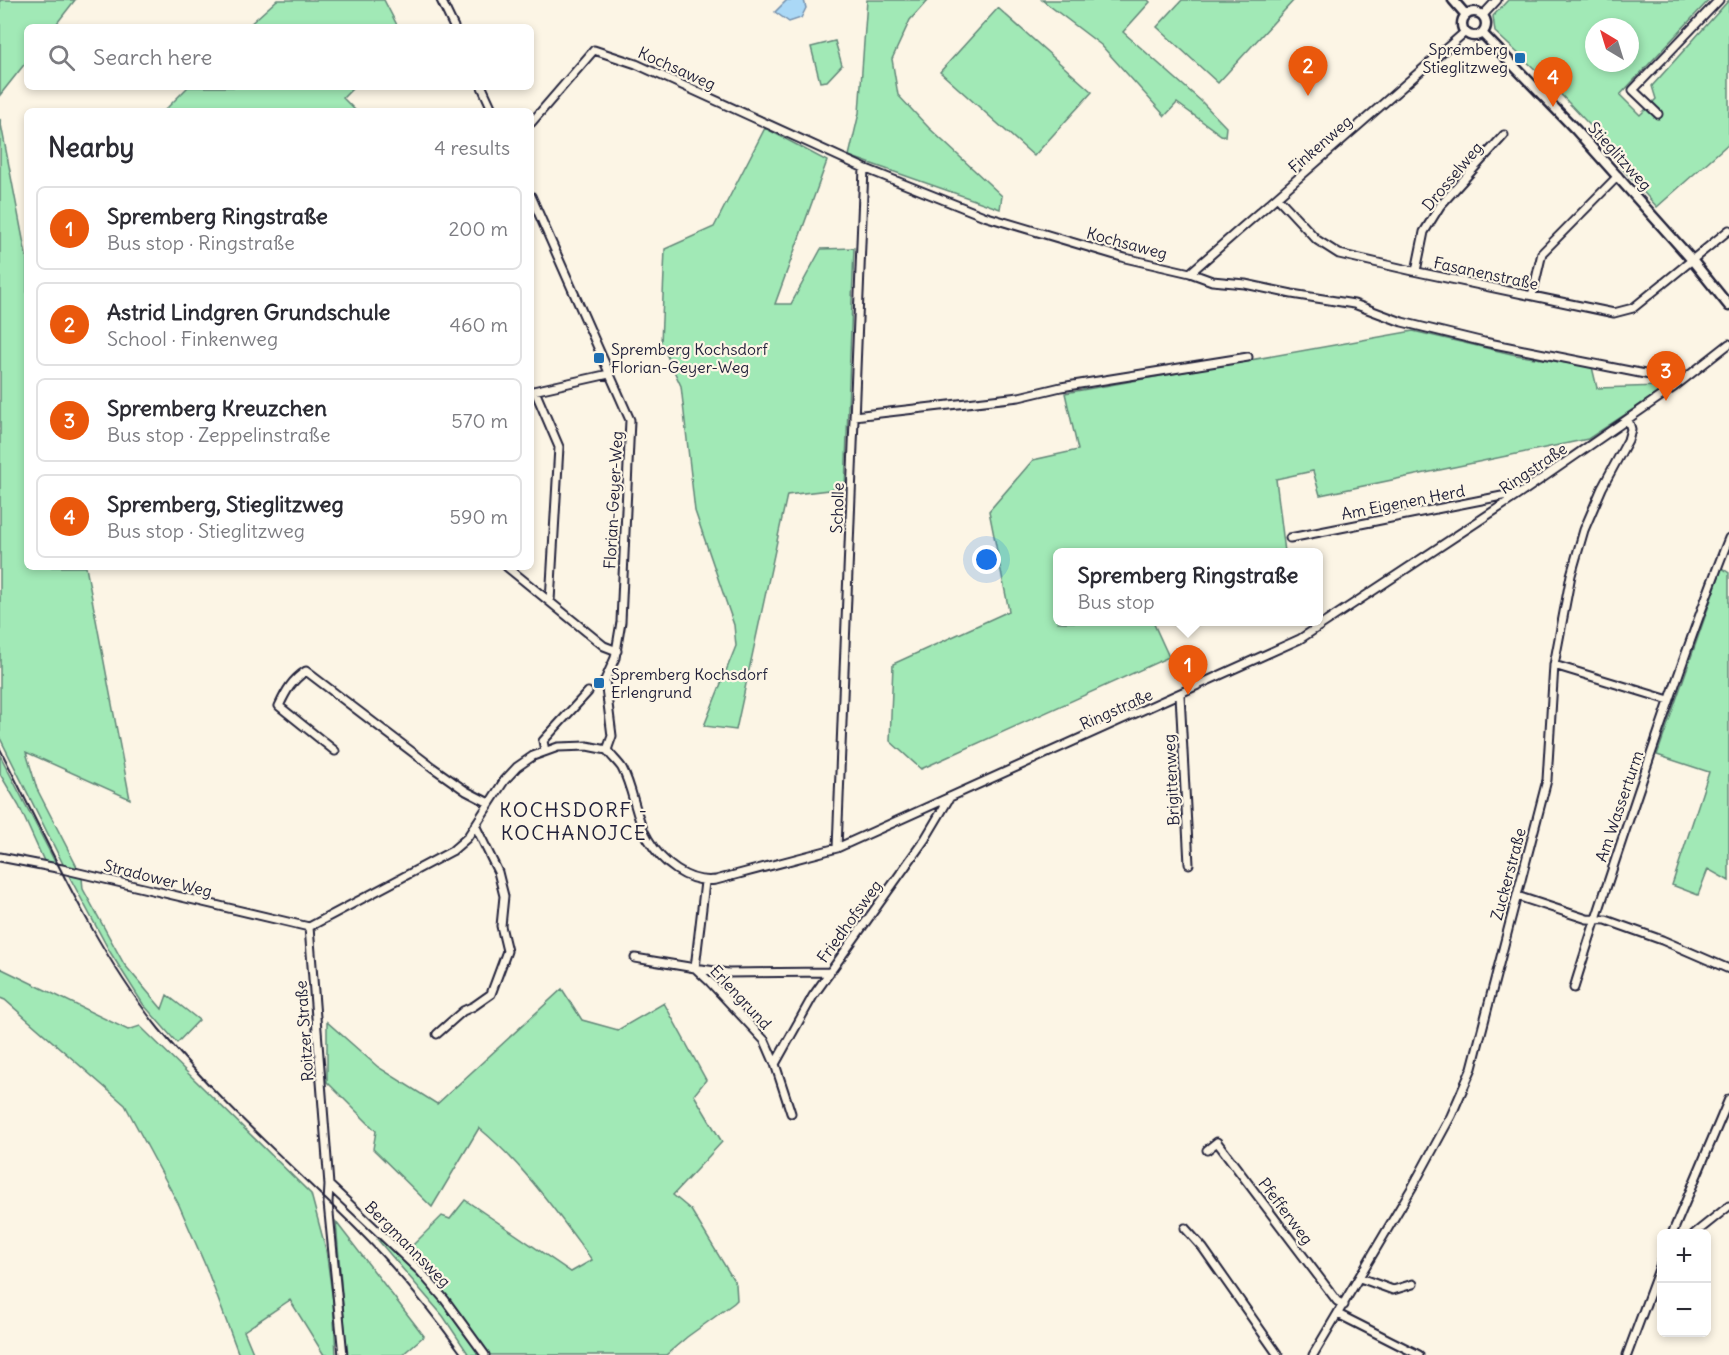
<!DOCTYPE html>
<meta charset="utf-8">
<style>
body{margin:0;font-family:Delius,sans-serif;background:#f7f7f7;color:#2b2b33}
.controls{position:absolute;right:18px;bottom:18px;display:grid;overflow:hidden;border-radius:9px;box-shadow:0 3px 9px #0003}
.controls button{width:54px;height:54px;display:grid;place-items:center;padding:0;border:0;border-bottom:2px solid #e1e1e2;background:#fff;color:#2b2b33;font:30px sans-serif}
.compass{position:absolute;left:1585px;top:18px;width:54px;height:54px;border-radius:50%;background:#fff;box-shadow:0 3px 9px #0003;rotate:322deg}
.you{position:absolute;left:987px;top:560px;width:21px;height:21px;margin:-15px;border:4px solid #fff;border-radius:50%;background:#1a73e8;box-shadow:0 0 0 9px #1a73e833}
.badge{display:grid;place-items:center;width:39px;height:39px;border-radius:50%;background:#ea580c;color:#fff;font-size:20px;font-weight:700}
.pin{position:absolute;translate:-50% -50px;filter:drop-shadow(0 2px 3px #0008)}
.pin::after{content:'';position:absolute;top:32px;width:21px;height:18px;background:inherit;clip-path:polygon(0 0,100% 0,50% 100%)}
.popup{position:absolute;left:1053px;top:548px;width:270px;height:78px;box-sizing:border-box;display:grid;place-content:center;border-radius:9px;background:#fff;filter:drop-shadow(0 2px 4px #0005);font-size:20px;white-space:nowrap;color:#7c7c81}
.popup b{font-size:22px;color:#2b2b33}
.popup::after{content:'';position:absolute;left:50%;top:100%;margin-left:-12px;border:12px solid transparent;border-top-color:#fff}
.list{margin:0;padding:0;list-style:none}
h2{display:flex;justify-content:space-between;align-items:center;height:78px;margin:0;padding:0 24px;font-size:26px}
h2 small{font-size:20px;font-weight:400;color:#7c7c81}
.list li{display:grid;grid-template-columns:39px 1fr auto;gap:18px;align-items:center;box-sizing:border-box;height:84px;margin:0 12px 12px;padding:0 12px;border:2px solid #e1e1e2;border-radius:9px}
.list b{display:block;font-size:22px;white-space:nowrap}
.list p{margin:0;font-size:20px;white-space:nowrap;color:#7c7c81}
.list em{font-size:20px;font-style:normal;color:#7c7c81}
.icon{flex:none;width:33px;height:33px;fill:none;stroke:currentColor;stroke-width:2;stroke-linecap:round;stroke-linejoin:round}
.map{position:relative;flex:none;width:1729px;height:1355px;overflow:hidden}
.search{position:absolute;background:#fff;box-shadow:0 3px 9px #0003;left:24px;top:24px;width:510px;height:66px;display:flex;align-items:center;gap:15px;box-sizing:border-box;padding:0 21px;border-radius:9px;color:#7c7c81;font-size:22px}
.panel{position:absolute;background:#fff;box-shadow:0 3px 9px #0003;left:24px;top:108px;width:510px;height:462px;border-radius:9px}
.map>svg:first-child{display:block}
.green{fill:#a1e9b6;stroke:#628678;stroke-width:1.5;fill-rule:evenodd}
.water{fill:#aad8f6;stroke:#748fab;stroke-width:1.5}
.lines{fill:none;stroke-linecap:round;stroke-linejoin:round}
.minor-casing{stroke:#22223b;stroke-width:11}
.tertiary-casing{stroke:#22223b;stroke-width:13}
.minor{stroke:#fcf5e5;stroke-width:7}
.tertiary{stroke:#fcf5e5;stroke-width:8}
.rail{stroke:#22223b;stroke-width:2}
.poi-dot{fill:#1f6fb2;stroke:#fcf5e5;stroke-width:2}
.labels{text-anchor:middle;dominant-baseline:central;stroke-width:4.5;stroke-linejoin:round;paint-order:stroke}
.poi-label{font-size:16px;fill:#22223b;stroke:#fcf5e5;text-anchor:start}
.street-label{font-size:16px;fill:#22223b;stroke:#fcf5e5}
.quarter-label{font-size:20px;letter-spacing:1.5px;fill:#22223b;stroke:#fcf5e5}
</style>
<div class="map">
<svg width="1729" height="1355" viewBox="0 0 1729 1355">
<rect width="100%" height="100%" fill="#fcf5e5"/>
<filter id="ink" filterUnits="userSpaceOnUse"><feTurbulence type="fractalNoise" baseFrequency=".0167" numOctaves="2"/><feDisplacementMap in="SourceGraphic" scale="12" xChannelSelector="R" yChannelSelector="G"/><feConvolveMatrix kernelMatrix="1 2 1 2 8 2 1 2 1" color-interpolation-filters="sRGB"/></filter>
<g filter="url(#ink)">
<path class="green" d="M0,0H75L54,27H27V61L0,95Z
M277,0H384L398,27H247Z
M867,0H928L910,20L892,59L898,95L929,128L1002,196L1000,209L849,156L859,113Z
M1042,0H1148L1150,2L1123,32L1201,101L1226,127L1225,136L1221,135L1177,103L1165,116L1101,45Z
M1182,0H1294L1218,83L1157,27Z
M1508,0H1709L1620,95L1640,115L1656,99L1652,86L1729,0V143L1657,207L1618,164L1616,153L1552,85L1495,32L1493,16ZM1594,27H1630V63H1594Z
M998,8L1092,92L1034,156L940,72Z
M835,41L842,65L827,81L820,82L811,47Z
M188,87H354L343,98L356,111H164Z
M0,119L27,260V567H86L130,799L26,752L37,789L78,869L64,866L0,738Z
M765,128L827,161L775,304H791L821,249L854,248L845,488L787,495L736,730L704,726L736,646L734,625L695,511L681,386L661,343L665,249L714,227Z
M1413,331L1516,355L1592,367L1597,388L1660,386L1661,391L1588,439L1320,495L1313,471L1276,479L1285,552H1058V622H1153L1169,657L921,769L890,741L893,664L1009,611L989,511L1033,460L1078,450L1065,393Z
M1722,568L1729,573V881L1708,869L1698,895L1672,885L1709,772L1657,755Z
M0,755L56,864L44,861L19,806L0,774Z
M68,874L82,878L83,889L124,964L162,1009L167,995L199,1020L177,1043L143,1004L110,952Z
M0,968L128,1030L140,1026L311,1194L326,1250L333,1301L336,1355H324L290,1300L244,1331L254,1355H239L206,1267L179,1205L125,1105L5,1000L0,998Z
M562,989L582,1020L618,1030L664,1003L706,1080L694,1095L722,1142L673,1195L691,1210L736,1284L737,1300L734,1303L687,1337L666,1355H469L443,1316L378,1240L410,1248L442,1216L450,1219L465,1200L571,1272L592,1260C557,1213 524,1165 479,1128L432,1207L373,1149L376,1131L327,1082V1022L378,1067L437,1104Z
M336,1222L424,1336L402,1355H347Z"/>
<path class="water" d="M787,0H804L806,8L801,18L789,22L775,12Z"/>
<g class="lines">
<defs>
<path id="minor" d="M441,0L454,27
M1483,15L1497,0
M482,87L493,111
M1658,114L1633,90L1719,0
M531,123L594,50L636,64L864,168L984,216L1125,258L1190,273L1212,281L1245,284L1292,294L1354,304L1402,322L1484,342L1660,377L1671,383L1674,387
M531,196L630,420L621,622L615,658L605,680L612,736L607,750
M1278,198L1317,240L1339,254L1413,271L1614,313L1633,308L1729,230
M1416,271L1424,232L1440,206L1504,135
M1190,273L1465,32
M1532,296L1542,253L1618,176
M533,391L609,374
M535,391L559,447L550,601
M854,416L1019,397L1061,387L1248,357
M1290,538L1517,493
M507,567L604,646L617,651
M1554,665L1669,700
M1180,695L1189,864
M607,750C611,756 618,762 622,768C634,790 635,818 648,839C662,863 688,884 716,880L837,848L1300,639L1518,495L1674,387L1729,344
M335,751L279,706C286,691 292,680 306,671L432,767L466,791L489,803
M545,751L543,741L588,692
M837,848L864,168
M0,857L62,869L309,927
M705,882L695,968L728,973L829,972
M1517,896L1587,919L1606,920L1662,940L1729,969
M635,958L695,968L710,982L765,1041L775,1064L791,1113
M1574,988C1598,910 1624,834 1650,757C1675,684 1700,610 1729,538
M437,1034L463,1011L474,1006L491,994L507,951L501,926L504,896L498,872L475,825
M775,1064L813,996L925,839L950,797
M1207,1150L1217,1142L1337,1301L1344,1305
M329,1185L420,1271L445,1300L485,1355
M1185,1228L1203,1248L1278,1355
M1672,1234L1729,1099
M1694,1234L1729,1206
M1360,1278L1393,1290L1413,1284
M1338,1314L1419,1355
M343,1355L328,1203L329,1185L309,927L452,851L467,838L504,781L517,767L533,756L558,747L587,746L607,750
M1313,1355L1413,1186L1451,1116L1472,1068L1547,780L1554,665L1571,575L1584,530L1602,488L1628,440L1631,429L1628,419
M1627,1355L1662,1261"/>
<path id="tertiary" d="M1453,0L1466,15
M1462 24a12 12 0 1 1 24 0a12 12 0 1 1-24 0Z
M1482,33L1576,130L1692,260L1729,306"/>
</defs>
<use href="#minor" class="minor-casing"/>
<use href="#tertiary" class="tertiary-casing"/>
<use href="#minor" class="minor"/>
<use href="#tertiary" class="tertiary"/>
<path class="rail" d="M0,749C48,842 93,947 159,1029C219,1101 290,1164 357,1230C395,1268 430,1311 462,1355"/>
</g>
</g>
<g class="poi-dot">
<rect x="1514" y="52" width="12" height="12" rx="3"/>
<rect x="593" y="352" width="12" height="12" rx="3"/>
<rect x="593" y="677" width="12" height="12" rx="3"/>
</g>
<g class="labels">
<g class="poi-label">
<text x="1508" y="49" text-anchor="end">Spremberg<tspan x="1508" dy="18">Stieglitzweg</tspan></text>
<text x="611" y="349">Spremberg Kochsdorf<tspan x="611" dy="18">Florian-Geyer-Weg</tspan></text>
<text x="611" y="674">Spremberg Kochsdorf<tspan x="611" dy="18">Erlengrund</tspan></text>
</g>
<g class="street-label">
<text transform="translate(677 68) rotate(24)">Kochsaweg</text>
<text transform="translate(1320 144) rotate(-41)">Finkenweg</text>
<text transform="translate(1620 156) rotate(48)">Stieglitzweg</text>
<text transform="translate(1452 176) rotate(-50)">Drosselweg</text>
<text transform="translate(1127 243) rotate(15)">Kochsaweg</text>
<text transform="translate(1486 273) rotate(12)">Fasanenstraße</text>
<text transform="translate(1533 468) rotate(-34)">Ringstraße</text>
<text transform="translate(613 500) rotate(-87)">Florian-Geyer-Weg</text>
<text transform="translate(1403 502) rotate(-11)">Am Eigenen Herd</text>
<text transform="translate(837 508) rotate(-88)">Scholle</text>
<text transform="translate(1116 709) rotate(-24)">Ringstraße</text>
<text transform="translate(1171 780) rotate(-93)">Brigittenweg</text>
<text transform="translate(1619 806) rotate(-71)">Am Wasserturm</text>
<text transform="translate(1508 874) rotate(-75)">Zuckerstraße</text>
<text transform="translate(158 878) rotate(14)">Stradower Weg</text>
<text transform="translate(849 921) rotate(-54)">Friedhofsweg</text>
<text transform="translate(741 997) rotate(47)">Erlengrund</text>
<text transform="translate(304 1031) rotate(-94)">Roitzer Straße</text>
<text transform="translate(1286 1211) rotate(53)">Pfefferweg</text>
<text transform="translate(408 1244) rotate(45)">Bergmannsweg</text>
</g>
<g class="quarter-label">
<text x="574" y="809">KOCHSDORF -<tspan x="574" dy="23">KOCHANOJCE</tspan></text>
</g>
</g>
</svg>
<div class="controls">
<button>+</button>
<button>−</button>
</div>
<svg class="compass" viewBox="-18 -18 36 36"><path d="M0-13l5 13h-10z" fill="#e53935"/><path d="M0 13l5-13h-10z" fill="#7c7c81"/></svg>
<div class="you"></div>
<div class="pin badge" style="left:1188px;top:695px">1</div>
<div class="popup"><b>Spremberg Ringstraße</b>Bus stop</div>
<div class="pin badge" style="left:1308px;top:96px">2</div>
<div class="pin badge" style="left:1666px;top:401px">3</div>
<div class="pin badge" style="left:1553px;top:107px">4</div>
<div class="search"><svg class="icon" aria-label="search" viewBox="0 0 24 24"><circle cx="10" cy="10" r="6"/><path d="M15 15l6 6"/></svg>Search here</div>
<section class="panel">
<h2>Nearby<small>4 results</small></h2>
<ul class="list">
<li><span class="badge">1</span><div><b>Spremberg Ringstraße</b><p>Bus stop · Ringstraße</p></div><em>200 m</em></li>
<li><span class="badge">2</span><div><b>Astrid Lindgren Grundschule</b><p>School · Finkenweg</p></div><em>460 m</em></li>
<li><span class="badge">3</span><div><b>Spremberg Kreuzchen</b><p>Bus stop · Zeppelinstraße</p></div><em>570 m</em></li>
<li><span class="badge">4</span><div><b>Spremberg, Stieglitzweg</b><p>Bus stop · Stieglitzweg</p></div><em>590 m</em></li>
</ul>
</section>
</div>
